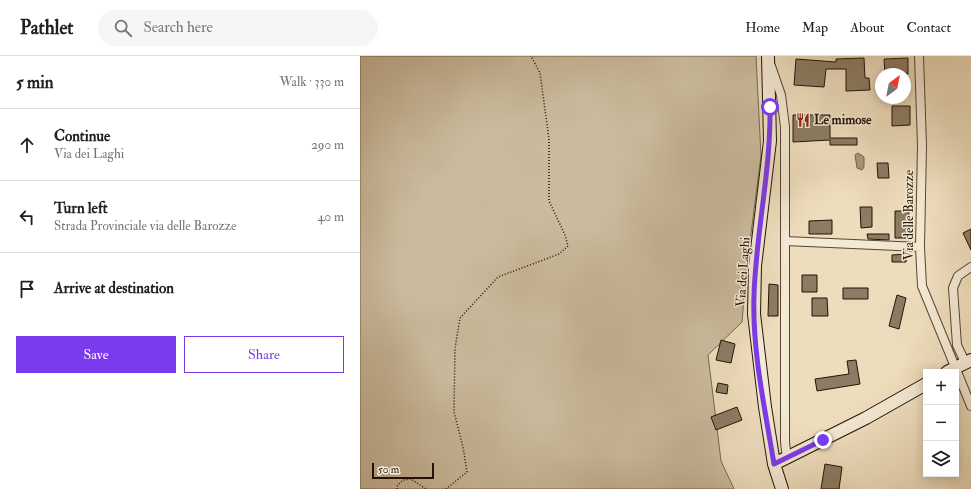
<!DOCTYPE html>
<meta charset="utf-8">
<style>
body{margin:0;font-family:"IM FELL Double Pica",serif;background:#f6f6f6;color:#202124}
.controls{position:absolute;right:12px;bottom:12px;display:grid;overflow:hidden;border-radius:0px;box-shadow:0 2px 10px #0003}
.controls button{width:36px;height:36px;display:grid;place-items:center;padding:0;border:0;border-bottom:1px solid #e0e0e0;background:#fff;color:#202124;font:20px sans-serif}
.compass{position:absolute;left:515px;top:12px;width:36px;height:36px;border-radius:50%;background:#fff;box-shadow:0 2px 10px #0003;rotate:32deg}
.scale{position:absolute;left:12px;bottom:10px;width:62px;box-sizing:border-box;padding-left:4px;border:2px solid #221304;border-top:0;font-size:11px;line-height:14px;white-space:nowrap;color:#221304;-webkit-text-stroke:3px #f4e9d4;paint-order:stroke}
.stop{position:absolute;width:12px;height:12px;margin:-9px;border:3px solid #7c3aed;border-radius:50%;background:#fff}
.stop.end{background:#7c3aed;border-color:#fff;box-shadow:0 1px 4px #0008}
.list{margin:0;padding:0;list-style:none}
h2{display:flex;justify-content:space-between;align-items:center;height:52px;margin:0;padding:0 16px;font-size:17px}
h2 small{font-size:13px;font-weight:400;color:#757577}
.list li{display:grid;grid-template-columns:26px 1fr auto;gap:12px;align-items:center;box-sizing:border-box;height:72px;padding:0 16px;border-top:1px solid #e0e0e0}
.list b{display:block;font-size:15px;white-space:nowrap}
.list p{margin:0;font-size:13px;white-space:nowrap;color:#757577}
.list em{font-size:13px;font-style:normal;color:#757577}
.actions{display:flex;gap:8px;padding:12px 16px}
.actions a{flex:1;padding:9px 0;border:1px solid #7c3aed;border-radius:0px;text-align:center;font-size:14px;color:#7c3aed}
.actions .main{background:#7c3aed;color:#fff}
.icon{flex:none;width:22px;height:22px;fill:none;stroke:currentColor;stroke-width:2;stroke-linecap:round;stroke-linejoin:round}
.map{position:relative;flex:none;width:611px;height:433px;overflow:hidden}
header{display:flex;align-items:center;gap:24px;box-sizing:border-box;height:56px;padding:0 20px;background:#fff;border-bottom:1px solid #e0e0e0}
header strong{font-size:19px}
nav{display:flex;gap:22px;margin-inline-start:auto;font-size:14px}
.search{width:280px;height:36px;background:#f6f6f6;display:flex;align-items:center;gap:10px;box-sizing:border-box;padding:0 14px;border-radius:22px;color:#757577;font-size:15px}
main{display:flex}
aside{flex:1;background:#fff}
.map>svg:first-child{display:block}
.green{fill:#cbbb9e;stroke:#766751}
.water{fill:#a9987e;stroke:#73634d}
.building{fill:#8c7c64;stroke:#221304}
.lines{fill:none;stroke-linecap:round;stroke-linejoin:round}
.street-casing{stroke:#554632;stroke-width:10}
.secondary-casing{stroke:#221304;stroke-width:14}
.path{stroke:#221304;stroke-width:1.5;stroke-dasharray:1 2;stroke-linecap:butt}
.street{stroke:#f4e9d4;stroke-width:8}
.secondary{stroke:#f4e9d4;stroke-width:12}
.route{stroke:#7c3aed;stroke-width:5}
.labels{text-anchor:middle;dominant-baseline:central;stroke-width:3;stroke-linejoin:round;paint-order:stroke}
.poi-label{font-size:13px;font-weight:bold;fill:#221304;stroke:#f4e9d4;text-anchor:start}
.street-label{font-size:13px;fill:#221304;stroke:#f4e9d4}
</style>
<header>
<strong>Pathlet</strong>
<div class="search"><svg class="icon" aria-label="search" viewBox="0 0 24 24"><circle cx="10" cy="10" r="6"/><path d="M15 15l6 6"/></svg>Search here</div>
<nav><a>Home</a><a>Map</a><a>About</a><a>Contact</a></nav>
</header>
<main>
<aside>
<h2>5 min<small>Walk · 330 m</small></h2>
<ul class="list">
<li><svg class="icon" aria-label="ahead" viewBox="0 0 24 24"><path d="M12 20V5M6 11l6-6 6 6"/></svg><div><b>Continue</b><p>Via dei Laghi</p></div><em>290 m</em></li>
<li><svg class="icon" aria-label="left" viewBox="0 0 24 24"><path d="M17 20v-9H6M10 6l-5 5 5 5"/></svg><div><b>Turn left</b><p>Strada Provinciale via delle Barozze</p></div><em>40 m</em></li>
<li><svg class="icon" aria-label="arrive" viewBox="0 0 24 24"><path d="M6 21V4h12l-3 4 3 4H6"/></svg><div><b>Arrive at destination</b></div></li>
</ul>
<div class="actions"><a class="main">Save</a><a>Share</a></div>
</aside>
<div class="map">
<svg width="611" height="433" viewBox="0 0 611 433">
<rect width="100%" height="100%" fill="#eeddbd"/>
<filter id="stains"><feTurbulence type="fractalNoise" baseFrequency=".005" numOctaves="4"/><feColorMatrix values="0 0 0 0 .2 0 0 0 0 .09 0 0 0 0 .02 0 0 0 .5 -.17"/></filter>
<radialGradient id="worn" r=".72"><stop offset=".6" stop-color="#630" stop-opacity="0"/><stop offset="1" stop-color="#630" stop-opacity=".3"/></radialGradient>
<path class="green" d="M0,0H396L401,100L386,216L382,266L348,299L361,405L374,433H0Z"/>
<path class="water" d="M498,97L504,101V111L502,114L497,112L495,99Z"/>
<path class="building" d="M504,2L505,22H509L510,34L486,35V13H466L464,31L434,29L436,3L476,6V3Z
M548,2V18H525L524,3Z
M532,50H550V69L532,70Z
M433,59H470V82H497V89H470V84L433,86Z
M517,107H528L529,122H518Z
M500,151H512V171L501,172Z
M535,155H549V182H535Z
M472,164V178H449V165Z
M611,173V194L603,177Z
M507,178H529V184L508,183Z
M546,198V206H532V199Z
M442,219H457V236H442Z
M409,228L418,229V260H408Z
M483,232H508V243H483Z
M537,239L546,242L539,273L529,270Z
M452,242H467L468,260H452Z
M361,284L375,288L371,307L356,304Z
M496,304L500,328L457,335L455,323L489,318L487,305Z
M358,327L368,329L367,338L356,336Z
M377,351L382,364L356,374L351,361Z
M465,408L482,411L479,433H461Z"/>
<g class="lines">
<defs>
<path id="street" d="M559,0L562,89L560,191L562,230L611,350
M411,10L421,39L425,71V386L427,403
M425,185L560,191
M605,306L597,289L593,232L598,220L611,211"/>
<path id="secondary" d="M408,0L410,85L395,210L394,258L405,351L414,408L422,433
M587,316L611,304
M414,408L506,362L566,328"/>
</defs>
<use href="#street" class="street-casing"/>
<use href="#secondary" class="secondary-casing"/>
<path class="path" d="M37,433V430L43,424L51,423L66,433
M86,433L107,416L103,391L94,356L95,292L100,262L138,221L199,198L208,190L205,179L189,145V83L180,17L171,0"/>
<use href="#street" class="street"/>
<use href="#secondary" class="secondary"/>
</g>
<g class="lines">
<path class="route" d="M410,51C411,114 396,176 394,239C392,295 405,353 414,408L463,384"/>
</g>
<defs>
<symbol id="restaurant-bare" viewBox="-9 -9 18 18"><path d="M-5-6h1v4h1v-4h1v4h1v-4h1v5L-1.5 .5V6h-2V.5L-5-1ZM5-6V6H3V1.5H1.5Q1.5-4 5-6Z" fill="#8f2418" stroke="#f4e9d4" stroke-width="2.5" paint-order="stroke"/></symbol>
</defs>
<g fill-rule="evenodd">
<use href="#restaurant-bare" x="433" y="54" width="20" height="20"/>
</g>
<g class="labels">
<g class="poi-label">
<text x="454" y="64">Le mimose</text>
</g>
<g class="street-label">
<text transform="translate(549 159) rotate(-90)">Via delle Barozze</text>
<text transform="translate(383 216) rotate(-86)">Via dei Laghi</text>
</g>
</g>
<rect width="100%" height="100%" filter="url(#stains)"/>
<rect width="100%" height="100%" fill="url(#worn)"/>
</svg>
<div class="controls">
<button>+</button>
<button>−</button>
<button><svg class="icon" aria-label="layers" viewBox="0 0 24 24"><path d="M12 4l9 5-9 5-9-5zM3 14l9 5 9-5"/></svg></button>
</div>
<svg class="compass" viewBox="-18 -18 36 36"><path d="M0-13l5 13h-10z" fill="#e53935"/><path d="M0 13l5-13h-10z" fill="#757577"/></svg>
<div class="scale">50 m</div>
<div class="stop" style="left:410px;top:51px"></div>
<div class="stop end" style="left:463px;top:384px"></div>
</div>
</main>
